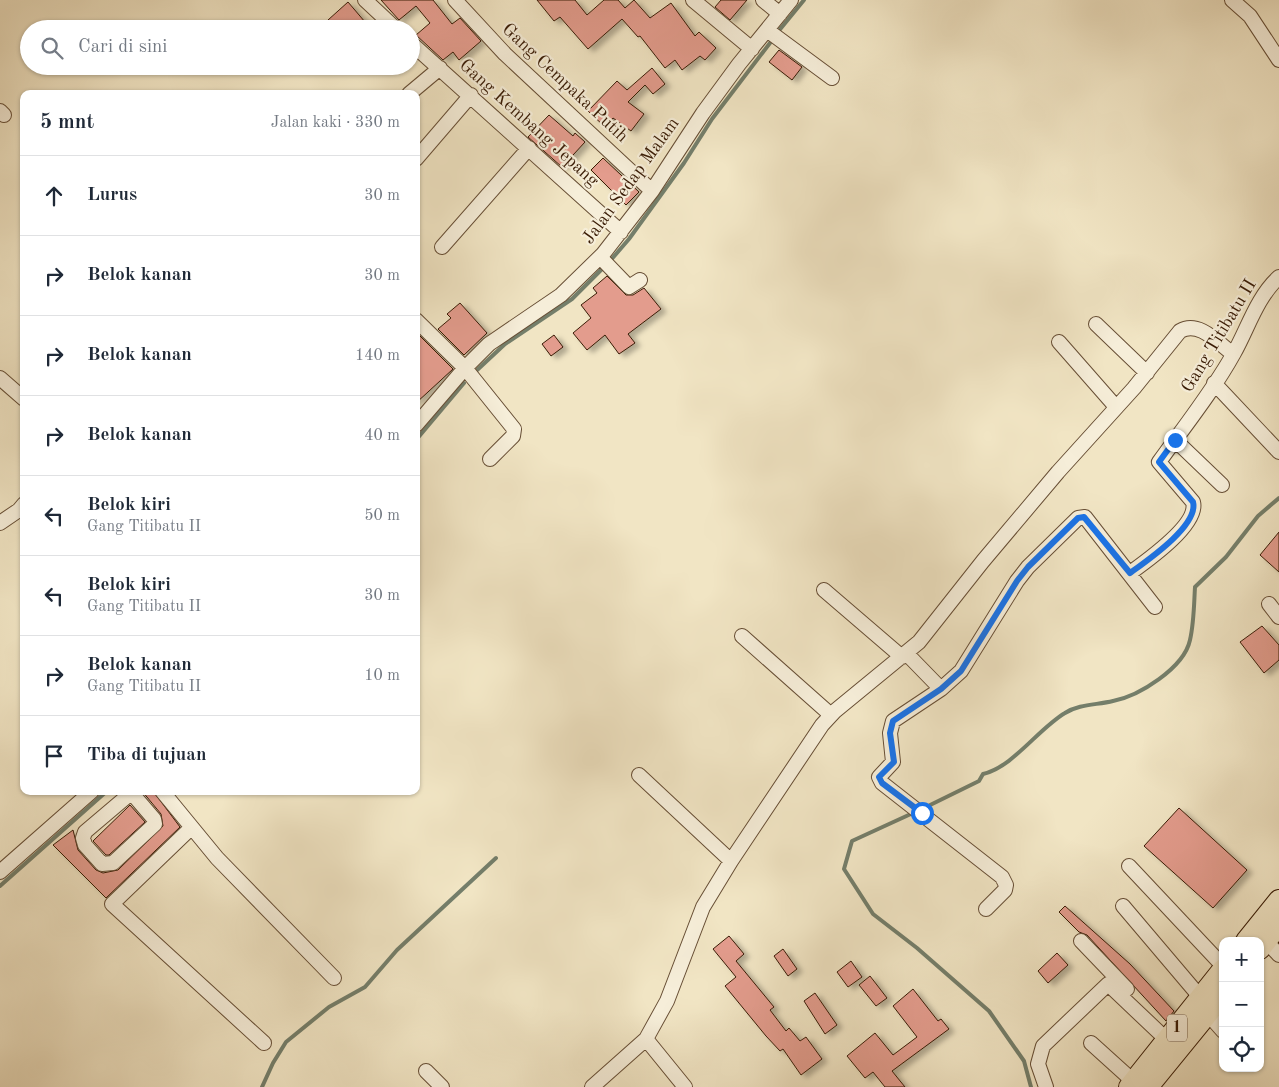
<!DOCTYPE html>
<html lang="id">
<meta charset="utf-8">
<style>
body{margin:0;font-family:"Old Standard TT",serif;background:#f2f2f3;color:#1f2937}
.controls{position:absolute;right:15px;bottom:15px;display:grid;overflow:hidden;border-radius:10px;box-shadow:0 1px 4px #0004}
.controls button{width:45px;height:45px;display:grid;place-items:center;padding:0;border:0;border-bottom:1px solid #e0e1e3;background:#fff;color:#1f2937;font:25px sans-serif}
.stop{position:absolute;width:15px;height:15px;margin:-11px;border:4px solid #1a73e8;border-radius:50%;background:#fff}
.stop.end{background:#1a73e8;border-color:#fff;box-shadow:0 1px 5px #0008}
.list{margin:0;padding:0;list-style:none}
h2{display:flex;justify-content:space-between;align-items:center;height:65px;margin:0;padding:0 20px;font-size:21px}
h2 small{font-size:16px;font-weight:400;color:#747a83}
.list li{display:grid;grid-template-columns:32px 1fr auto;gap:15px;align-items:center;box-sizing:border-box;height:80px;padding:0 20px;border-top:1px solid #e0e1e3}
.list b{display:block;font-size:19px;white-space:nowrap}
.list p{margin:0;font-size:16px;white-space:nowrap;color:#747a83}
.list em{font-size:16px;font-style:normal;color:#747a83}
.icon{flex:none;width:28px;height:28px;fill:none;stroke:currentColor;stroke-width:2;stroke-linecap:round;stroke-linejoin:round}
.map{position:relative;flex:none;width:1279px;height:1087px;overflow:hidden}
.search{position:absolute;background:#fff;box-shadow:0 1px 4px #0004;left:20px;top:20px;width:400px;height:55px;display:flex;align-items:center;gap:12px;box-sizing:border-box;padding:0 18px;border-radius:28px;color:#747a83;font-size:19px}
.panel{position:absolute;background:#fff;box-shadow:0 1px 4px #0004;left:20px;top:90px;width:400px;height:705px;border-radius:10px}
.map>svg:first-child{display:block}
.lines{fill:none;stroke-linecap:round;stroke-linejoin:round}
.stream{stroke:#747e6a;stroke-width:4}
.building{fill:#e39c8d;stroke:#391b05;filter:url(#shadow)}
.minor-casing{stroke:#674e35;stroke-width:16}
.highway-casing{stroke:#391b05;stroke-width:22}
.minor{stroke:#f6eed9;stroke-width:14}
.highway{stroke:#f1e5c4;stroke-width:20}
.route{stroke:#1a73e8;stroke-width:6}
.labels{text-anchor:middle;dominant-baseline:central;stroke-width:4.5;stroke-linejoin:round;paint-order:stroke}
.shield{fill:#f6eed9;stroke:#725a45;stroke-width:1}
.shield-label{font-size:16px;font-weight:bold;fill:#391b05}
.street-label{font-size:18px;fill:#391b05;stroke:#f6eed9}
</style>
<div class="map">
<svg width="1279" height="1087" viewBox="0 0 1279 1087">
<defs>
<filter id="shadow"><feDropShadow dx="5.5" dy="3" stdDeviation="2.5" flood-color="#0004"/></filter>
</defs>
<rect width="100%" height="100%" fill="#f1e5c4"/>
<filter id="stains"><feTurbulence type="fractalNoise" baseFrequency=".004" numOctaves="4"/><feColorMatrix values="0 0 0 0 .2 0 0 0 0 .09 0 0 0 0 .02 0 0 0 .5 -.17"/></filter>
<radialGradient id="worn" r=".72"><stop offset=".6" stop-color="#630" stop-opacity="0"/><stop offset="1" stop-color="#630" stop-opacity=".3"/></radialGradient>
<g class="lines">
<path class="stream" d="M777,33L804,0
M475,372L505,344L572,299L610,261L629,239L684,163L712,119L773,39
M416,440L464,383
M922,809L979,781L983,774C1013,767 1038,729 1065,713C1079,704 1097,705 1113,701C1139,696 1184,668 1190,640C1194,623 1194,604 1195,587L1226,557L1258,516L1279,498
M913,813L852,841L844,869L873,914L917,948L989,1011L1024,1061L1031,1087
M0,886L107,791
M262,1087L273,1063L286,1042L329,1007L365,987L397,950L496,858"/>
</g>
<path class="building" d="M381,0H433L452,24L460,18L481,41L459,60L453,52L443,60L416,35L430,23L416,6L399,20Z
M537,0H575L587,15L604,0H618L625,8L634,0L650,18L671,3L695,36L699,32L716,48L705,60L700,56L682,70L675,60L665,68L640,36L638,37L622,19L588,49L560,17L554,21Z
M721,0H747L730,20L715,7Z
M348,2L371,29H336L328,20Z
M779,50L802,67L792,80L769,62Z
M652,68L665,84L653,94L645,85L628,102L644,114L631,131L613,118L605,127L588,111L617,81L627,90Z
M549,115L573,136L575,133L585,142L562,167L528,137Z
M603,158L639,192L626,205L591,170Z
M607,276L626,295H633L644,288L661,309L628,334L635,343L619,354L605,335L587,350L573,333L591,318L581,305L597,293L593,288Z
M460,303L487,333L464,355L438,329L451,318L447,314Z
M416,332L453,369L416,403Z
M554,335L563,347L551,356L542,344Z
M1279,532V572L1260,555Z
M1262,626L1279,645V660L1264,673L1240,642Z
M142,791H153L180,827L106,898L53,845L73,830L78,850L96,870L103,873L118,870L163,826L161,814Z
M130,805L145,822L109,855H106L93,841Z
M1179,808L1247,870L1213,908L1144,846Z
M1065,906L1130,964L1174,1011L1166,1021L1087,935L1079,932L1059,912Z
M729,936L744,954L736,961L774,1007L770,1010L786,1031L789,1028L800,1041L806,1037L822,1059L801,1075L783,1049L780,1051L766,1036L725,986L736,977L713,949Z
M783,949L797,969L788,976L774,956Z
M1057,953L1068,965L1048,983L1038,971Z
M851,961L862,977L848,987L837,972Z
M870,976L887,998L876,1006L859,985Z
M913,989L938,1021L941,1019L949,1029L892,1071L905,1087H885L873,1072L865,1078L847,1056L875,1033L893,1055L917,1037L893,1006Z
M815,993L837,1025L825,1034L804,1001Z"/>
<g class="lines">
<defs>
<path id="minor" d="M365,0L396,29
M455,0L505,54L652,191
M693,0L752,49
M763,0L780,14
M1232,0L1250,16L1279,60
M767,30L832,78
M411,43L621,232
M409,94L440,68
M0,111L4,115
M416,159L471,95
M442,247L529,148
M600,257L629,287L640,280
M416,320L465,368L514,429L513,436L490,459
M1096,324L1147,373
M1059,342L1116,407
M0,378L24,399
M1214,383L1279,452
M416,425L465,368L489,344L561,295L603,254L652,191L703,113L739,64L791,0
M1175,440L1222,485
M0,523L19,510L24,504
M1130,573C1148,560 1199,524 1193,502L1159,462C1184,427 1213,391 1234,353C1248,328 1257,297 1279,277
M824,590L902,657
M1269,604L1279,617
M742,636L831,715
M906,653L941,689
M639,775L731,861
M130,791L154,819L155,824L113,863L102,864L85,845L83,838L85,832L131,793
M162,791L217,858L334,978
M191,828L112,904L264,1043
M1129,866L1223,966
M0,872L92,791
M1123,906L1201,998
M986,909L1005,890L1006,885L1002,877L882,783L879,777L893,762L890,733L893,721L941,689L961,671L1017,581L1028,567L1078,518L1085,517L1155,607
M1081,941L1127,989
M1266,941L1279,955
M1208,1014L1223,1031
M646,1039L685,1087
M1091,1043L1133,1081
M426,1071L442,1087
M592,1087L646,1039L667,1001L703,907L731,861L822,725L835,711L919,642L983,561L1058,472L1134,388L1180,331C1199,320 1218,343 1233,354
M1046,1087L1038,1064L1043,1046L1108,984L1167,1040"/>
<path id="highway" d="M1246,941L1279,900
M1260,949L1279,925
M1129,1087L1223,969
M1148,1087L1223,995"/>
</defs>
<use href="#minor" class="minor-casing"/>
<use href="#highway" class="highway-casing"/>
<use href="#minor" class="minor"/>
<use href="#highway" class="highway"/>
</g>
<g class="lines">
<path class="route" d="M922,813L882,783L879,777L894,762L890,733L893,721L941,689L961,671L1017,581L1028,567L1078,518L1084,517L1130,573C1148,560 1199,525 1193,502L1159,462L1175,440"/>
</g>
<g class="labels">
<rect class="shield" x="1167" y="1014.5" width="20" height="27" rx="4"/>
<g class="shield-label">
<text x="1177" y="1028">1</text>
</g>
<g class="street-label">
<text transform="translate(565 83) rotate(43)">Gang Cempaka Putih</text>
<text transform="translate(529 123) rotate(42)">Gang Kembang Jepang</text>
<text transform="translate(631 181) rotate(-54)">Jalan Sedap Malam</text>
<text transform="translate(1219 336) rotate(-59)">Gang Titibatu II</text>
</g>
</g>
<rect width="100%" height="100%" filter="url(#stains)"/>
<rect width="100%" height="100%" fill="url(#worn)"/>
</svg>
<div class="controls">
<button>+</button>
<button>−</button>
<button><svg class="icon" aria-label="locate" viewBox="0 0 24 24"><circle cx="12" cy="12" r="6"/><path d="M12 2v4M12 18v4M2 12h4M18 12h4"/></svg></button>
</div>
<div class="stop" style="left:922px;top:813px"></div>
<div class="stop end" style="left:1175px;top:440px"></div>
<div class="search"><svg class="icon" aria-label="search" viewBox="0 0 24 24"><circle cx="10" cy="10" r="6"/><path d="M15 15l6 6"/></svg>Cari di sini</div>
<section class="panel">
<h2>5 mnt<small>Jalan kaki · 330 m</small></h2>
<ul class="list">
<li><svg class="icon" aria-label="ahead" viewBox="0 0 24 24"><path d="M12 20V5M6 11l6-6 6 6"/></svg><div><b>Lurus</b></div><em>30 m</em></li>
<li><svg class="icon" aria-label="right" viewBox="0 0 24 24"><path d="M7 20v-9h11M14 6l5 5-5 5"/></svg><div><b>Belok kanan</b></div><em>30 m</em></li>
<li><svg class="icon" aria-label="right" viewBox="0 0 24 24"><path d="M7 20v-9h11M14 6l5 5-5 5"/></svg><div><b>Belok kanan</b></div><em>140 m</em></li>
<li><svg class="icon" aria-label="right" viewBox="0 0 24 24"><path d="M7 20v-9h11M14 6l5 5-5 5"/></svg><div><b>Belok kanan</b></div><em>40 m</em></li>
<li><svg class="icon" aria-label="left" viewBox="0 0 24 24"><path d="M17 20v-9H6M10 6l-5 5 5 5"/></svg><div><b>Belok kiri</b><p>Gang Titibatu II</p></div><em>50 m</em></li>
<li><svg class="icon" aria-label="left" viewBox="0 0 24 24"><path d="M17 20v-9H6M10 6l-5 5 5 5"/></svg><div><b>Belok kiri</b><p>Gang Titibatu II</p></div><em>30 m</em></li>
<li><svg class="icon" aria-label="right" viewBox="0 0 24 24"><path d="M7 20v-9h11M14 6l5 5-5 5"/></svg><div><b>Belok kanan</b><p>Gang Titibatu II</p></div><em>10 m</em></li>
<li><svg class="icon" aria-label="arrive" viewBox="0 0 24 24"><path d="M6 21V4h12l-3 4 3 4H6"/></svg><div><b>Tiba di tujuan</b></div></li>
</ul>
</section>
</div>
